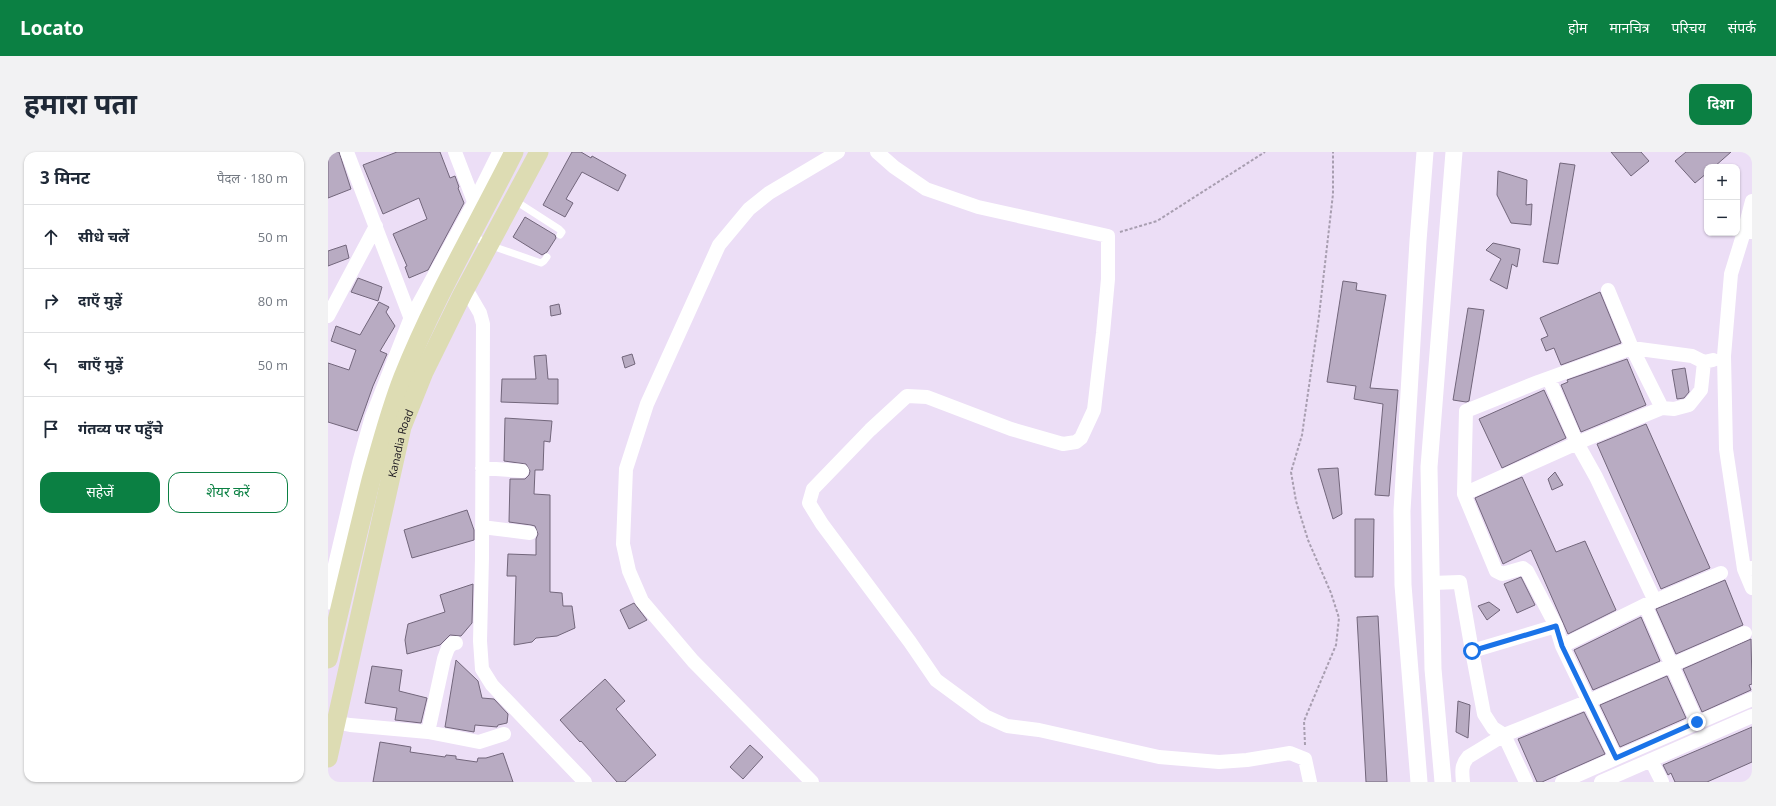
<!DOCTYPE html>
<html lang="hi">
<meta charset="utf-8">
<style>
body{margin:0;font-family:"Open Sans","Noto Sans Devanagari",sans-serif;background:#f2f2f3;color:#1f2937}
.controls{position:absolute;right:12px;top:12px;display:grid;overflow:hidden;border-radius:8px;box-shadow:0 1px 3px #0004}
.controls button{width:36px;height:36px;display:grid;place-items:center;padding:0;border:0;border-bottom:1px solid #e0e1e3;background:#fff;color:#1f2937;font:20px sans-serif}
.stop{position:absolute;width:12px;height:12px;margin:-9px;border:3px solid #1a73e8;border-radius:50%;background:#fff}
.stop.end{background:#1a73e8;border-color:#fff;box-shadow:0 1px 4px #0008}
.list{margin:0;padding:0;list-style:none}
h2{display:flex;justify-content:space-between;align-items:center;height:52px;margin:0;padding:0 16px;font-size:17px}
h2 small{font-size:13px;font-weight:400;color:#747a83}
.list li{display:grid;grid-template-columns:26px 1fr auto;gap:12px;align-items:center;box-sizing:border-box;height:64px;padding:0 16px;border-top:1px solid #e0e1e3}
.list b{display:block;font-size:15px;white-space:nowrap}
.list em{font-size:13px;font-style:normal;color:#747a83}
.actions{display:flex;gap:8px;padding:12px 16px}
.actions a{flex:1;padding:9px 0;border:1px solid #0b8043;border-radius:12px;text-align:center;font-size:14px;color:#0b8043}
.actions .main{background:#0b8043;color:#fff}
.icon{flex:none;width:22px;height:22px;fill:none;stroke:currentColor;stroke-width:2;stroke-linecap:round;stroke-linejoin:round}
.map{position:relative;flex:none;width:1424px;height:630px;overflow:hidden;border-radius:12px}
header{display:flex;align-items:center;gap:24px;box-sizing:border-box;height:56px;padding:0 20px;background:#0b8043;color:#fff}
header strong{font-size:19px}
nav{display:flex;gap:22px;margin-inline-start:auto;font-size:14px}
.intro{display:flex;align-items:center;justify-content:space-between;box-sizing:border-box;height:96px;padding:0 24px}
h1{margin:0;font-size:28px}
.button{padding:10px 18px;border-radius:12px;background:#0b8043;color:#fff;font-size:14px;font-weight:700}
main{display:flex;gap:24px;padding:0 24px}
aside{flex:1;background:#fff;border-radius:12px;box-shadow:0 1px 3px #0004}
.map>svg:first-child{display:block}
.building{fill:#b8abc2;stroke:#72667b}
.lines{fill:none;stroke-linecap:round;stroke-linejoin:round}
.path{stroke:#a89eb0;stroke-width:2;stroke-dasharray:3 2;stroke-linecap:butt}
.service{stroke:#fff;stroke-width:7}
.minor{stroke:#fff;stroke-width:14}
.tertiary{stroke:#fff;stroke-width:17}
.secondary{stroke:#dddcb3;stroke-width:19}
.route{stroke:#1a73e8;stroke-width:5}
.labels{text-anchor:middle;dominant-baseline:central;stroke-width:3;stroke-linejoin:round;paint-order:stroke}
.street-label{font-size:11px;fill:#1a161e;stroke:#fff}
</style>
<header>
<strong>Locato</strong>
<nav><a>होम</a><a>मानचित्र</a><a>परिचय</a><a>संपर्क</a></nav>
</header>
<div class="intro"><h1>हमारा पता</h1><a class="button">दिशा</a></div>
<main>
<aside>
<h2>3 मिनट<small>पैदल · 180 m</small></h2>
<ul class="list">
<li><svg class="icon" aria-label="ahead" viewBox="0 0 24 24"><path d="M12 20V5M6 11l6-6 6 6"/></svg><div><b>सीधे चलें</b></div><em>50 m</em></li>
<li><svg class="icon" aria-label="right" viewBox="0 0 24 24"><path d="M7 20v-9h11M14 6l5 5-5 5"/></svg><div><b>दाएँ मुड़ें</b></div><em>80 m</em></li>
<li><svg class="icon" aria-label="left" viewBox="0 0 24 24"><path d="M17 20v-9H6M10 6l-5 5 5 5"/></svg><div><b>बाएँ मुड़ें</b></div><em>50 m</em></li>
<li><svg class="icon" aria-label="arrive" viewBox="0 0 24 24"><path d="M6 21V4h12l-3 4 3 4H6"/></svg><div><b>गंतव्य पर पहुँचे</b></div></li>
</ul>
<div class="actions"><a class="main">सहेजें</a><a>शेयर करें</a></div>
</aside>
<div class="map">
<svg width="1424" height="630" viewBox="0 0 1424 630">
<rect width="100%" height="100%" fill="#ecdef6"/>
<path class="building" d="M0,0H11L23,37L0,46Z
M69,0H112L122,26L127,24L131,35L130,36L136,51L100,118L81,126L77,115L79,114L65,82L99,67L91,46L55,62L35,13Z
M244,0H253L263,6L264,4L298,23L290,39L254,20L238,47L245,51L237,65L215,53Z
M1283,0H1313L1321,9L1303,24Z
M1358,0H1403L1386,15H1379V21L1367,31L1347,9Z
M1232,11L1247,13L1230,112L1215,110Z
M1170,19L1199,28L1198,53L1204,52L1203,73L1183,71L1169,43Z
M197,65L227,83L228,86L219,100L214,103L185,85Z
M1165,91L1192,97L1189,115L1184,112L1179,137L1162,128L1173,107L1158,98Z
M18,93L21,106L0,114V99Z
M30,126L54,135L50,149L23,140Z
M1015,129L1029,131L1028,138L1058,143L1042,236L1070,238L1061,344L1047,343L1055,252L1026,247L1028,234L999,230Z
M1272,140L1293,191L1233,213L1226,196L1218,199L1213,187L1220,184L1212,166Z
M51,150L61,155L58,160L67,174L52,199L59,202L45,234L29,279L0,270V211L21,218L28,198L3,189L8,174L32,183Z
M231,152L233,162L223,164L222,154Z
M1140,156L1156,158L1141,249L1138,250L1125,248Z
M304,202L307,212L297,216L294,205Z
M218,203L220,227H230V252L173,250L174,227H208L206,204Z
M1299,207L1318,253L1253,280L1233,233L1240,230L1239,228Z
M1357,216L1361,240L1356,246L1349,247L1344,218Z
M1216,238L1238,286L1174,316L1151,267Z
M177,266L224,269L222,290L216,289L215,318H207L206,342L222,343V440L234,441L235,454H244L247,476L229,484L208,486L204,490L186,493L188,424H179L180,402L208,403V387L210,382L207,374L203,373L181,370L182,327H197L201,323L202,319L198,312L176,309Z
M1318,272L1382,416L1333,437L1269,292Z
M1010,316L1014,362L1005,367L990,317Z
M1227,320L1235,333L1224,338L1220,327Z
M1194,325L1228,400L1257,389L1288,458L1240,482L1203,398L1175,412L1147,346Z
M139,358L146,378V388L84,406L76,378Z
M1027,367H1046L1045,425H1027Z
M1193,425L1207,453L1189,461L1176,432Z
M1397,428L1415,473L1348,502L1328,457Z
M145,432L144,471L133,484L122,483L112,493L79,502L77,488L80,472L117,460L112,443Z
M1161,450L1172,458L1159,468L1150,454Z
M306,451L319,468L301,477L292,458Z
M1050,464L1059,630H1038L1029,465Z
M1313,465L1332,509L1265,538L1246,498Z
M1423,487L1424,532L1421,533L1423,538L1374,560L1355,517Z
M128,508L150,529L154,546L166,547L180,562L179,571L170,573L169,575L147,573L146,580L117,575Z
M44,514L74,518L71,539L99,546L93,571L67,568L69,556L37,551Z
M1339,524L1358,566L1292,595L1272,553Z
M277,527L297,549L288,557L328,603L297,630H289L253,589L252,590L232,568Z
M1130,549L1142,553L1140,586L1128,580Z
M1256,560L1277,602L1214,630H1209L1190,587Z
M1424,575V610L1379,630H1347L1343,621L1340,623L1335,613Z
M52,590L83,595L82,600L117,605L118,603L128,604V607L149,610L150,606H158L175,601L185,630H45Z
M422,593L435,605L415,627L402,615Z"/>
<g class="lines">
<path class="path" d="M792,80L829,69L937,0
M977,593L976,569L1008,493L1011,466L1003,441L980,388L968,349L963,320L974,283L991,164L1005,42V0"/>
<path class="service" d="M186,48L231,77L234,80L232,83
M144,83L161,93L213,111L216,109L219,105"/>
<path class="minor" d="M19,0L86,175
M127,0L147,52L153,57
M549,0L566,15L598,37L650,55L780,84V127L775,181L766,258L753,286L748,290L735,292L683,277L599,245L579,244L542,278L485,337L481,351L494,372L582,490L608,528L657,564L679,574L711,578L831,605L891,610L919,608L962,601L977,607L982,630
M1416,80L1424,49
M1424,80H1416L1403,122L1396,204L1398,297L1416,417L1424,416
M138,137L152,161L155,172L154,406L152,489L154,517L164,533L257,630
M1280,138L1304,196L1334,256
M0,164L48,74
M1221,227L1249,291L1334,256L1346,257L1361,253L1373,238L1376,210L1385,208
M154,316L194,319
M1136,342L1138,259L1210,230L1304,196L1364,204L1376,210
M154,375L202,381
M1416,417L1424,436
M1393,421L1317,453L1234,494L1288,606L1424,547
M1104,431L1132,430L1144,499
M1317,453L1369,570
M1228,474L1199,419L1195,416L1174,422L1168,419L1136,342L1249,291L1268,325L1327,449
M7,570L22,573L100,580L151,590L176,582
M100,580L116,507L120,496L125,491H128
M1323,608L1334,630
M484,630L365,509L314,449L301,419L295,392L298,317L319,252L391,93L421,57L441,41L510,0
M1135,630C1134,620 1133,613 1140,605L1176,583L1261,549L1417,481
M1198,630L1176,583L1165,576L1156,562L1144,499L1228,474L1234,494
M1234,630L1288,606
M1273,630L1424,564"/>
<path class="tertiary" d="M0,449L33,309L45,266L83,169L147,52L173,0
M1091,630L1075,433L1074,359L1090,89L1097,0
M1115,630L1105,517L1101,315L1126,0"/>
<g class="secondary">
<path d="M0,507C14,448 28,388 43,328C53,293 62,258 75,225C106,147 149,74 186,0"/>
<path id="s1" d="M0,606L74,275L96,220L134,143L211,0"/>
</g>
</g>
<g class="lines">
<path class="route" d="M1144,499L1228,474L1234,494L1288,606L1369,570"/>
</g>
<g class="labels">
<g class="street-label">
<text stroke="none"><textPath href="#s1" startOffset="323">Kanadia Road</textPath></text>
</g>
</g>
</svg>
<div class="controls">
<button>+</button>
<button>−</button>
</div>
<div class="stop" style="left:1144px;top:499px"></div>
<div class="stop end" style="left:1369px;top:570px"></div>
</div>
</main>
